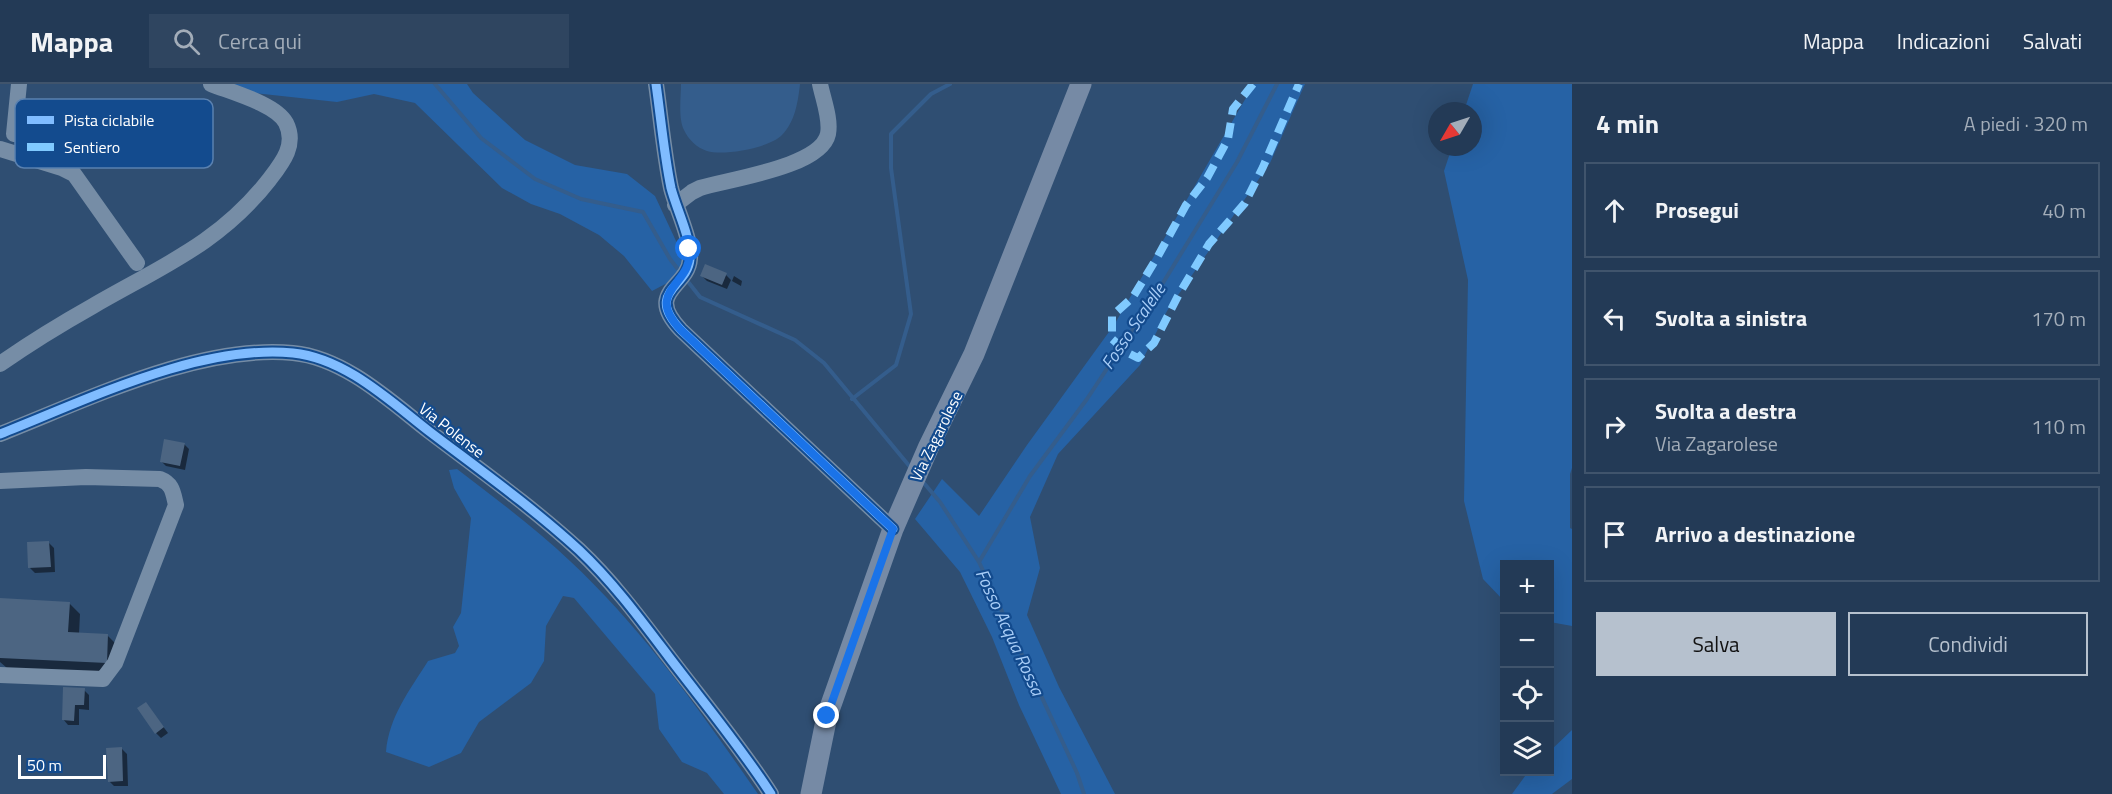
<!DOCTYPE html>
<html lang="it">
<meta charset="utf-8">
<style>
body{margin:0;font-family:"Titillium Web",sans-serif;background:#2f4560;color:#f1f3f6}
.controls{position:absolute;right:18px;bottom:18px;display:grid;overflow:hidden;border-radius:0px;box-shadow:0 6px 24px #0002}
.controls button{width:54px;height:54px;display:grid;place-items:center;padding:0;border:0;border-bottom:2px solid #40546c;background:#233a56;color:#f1f3f6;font:30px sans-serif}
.compass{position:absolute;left:1428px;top:18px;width:54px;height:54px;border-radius:50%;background:#233a56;box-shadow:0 6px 24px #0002;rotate:231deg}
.scale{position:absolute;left:18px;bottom:15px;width:88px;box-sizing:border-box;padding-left:6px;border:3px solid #fff;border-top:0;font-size:16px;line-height:21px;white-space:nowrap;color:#fff;-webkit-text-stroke:4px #134b8e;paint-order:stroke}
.stop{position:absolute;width:18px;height:18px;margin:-14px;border:4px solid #1a73e8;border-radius:50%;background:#fff}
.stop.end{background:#1a73e8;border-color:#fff;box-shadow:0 2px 6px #0008}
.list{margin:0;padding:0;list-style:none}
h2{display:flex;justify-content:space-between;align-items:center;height:78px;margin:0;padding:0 24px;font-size:26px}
h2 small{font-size:20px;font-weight:400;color:#a3adb9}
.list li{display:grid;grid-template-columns:39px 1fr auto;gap:18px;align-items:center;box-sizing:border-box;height:96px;margin:0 12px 12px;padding:0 12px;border:2px solid #40546c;border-radius:0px}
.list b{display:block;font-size:22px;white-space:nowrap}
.list p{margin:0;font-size:20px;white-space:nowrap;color:#a3adb9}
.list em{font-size:20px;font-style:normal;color:#a3adb9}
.actions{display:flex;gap:12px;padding:18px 24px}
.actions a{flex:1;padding:14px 0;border:2px solid #b6c1ce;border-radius:0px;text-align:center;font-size:21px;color:#b6c1ce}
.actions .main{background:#b6c1ce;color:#111}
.icon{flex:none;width:33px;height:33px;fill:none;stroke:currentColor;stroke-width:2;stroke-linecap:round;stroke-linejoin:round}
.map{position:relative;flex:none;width:1572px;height:710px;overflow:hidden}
header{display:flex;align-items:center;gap:36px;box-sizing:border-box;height:84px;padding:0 30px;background:#233a56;border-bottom:2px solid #40546c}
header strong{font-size:28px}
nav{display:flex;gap:33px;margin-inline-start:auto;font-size:21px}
.search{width:420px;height:54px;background:#2f4560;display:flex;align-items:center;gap:15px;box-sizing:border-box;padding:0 21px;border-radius:0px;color:#a3adb9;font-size:22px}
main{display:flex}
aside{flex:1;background:#233a56}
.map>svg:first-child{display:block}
.green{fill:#2662a5}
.water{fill:#345d8c}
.shadow{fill:#0007}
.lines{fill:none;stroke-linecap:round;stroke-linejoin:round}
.stream{stroke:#345d8c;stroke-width:4}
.building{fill:#4c6582}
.minor{stroke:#768da6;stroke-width:16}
.major{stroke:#768aa5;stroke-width:21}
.quiet{stroke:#80caff;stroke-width:8;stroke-dasharray:15 8;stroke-linecap:butt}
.cycleway-casing{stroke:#134b8e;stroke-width:13}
.cycleway{stroke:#80bcff;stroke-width:9}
.route{stroke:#1a73e8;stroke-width:8}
.labels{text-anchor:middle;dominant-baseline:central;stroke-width:4.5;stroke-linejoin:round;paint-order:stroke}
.street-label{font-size:16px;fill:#fff;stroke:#134b8e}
.water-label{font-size:18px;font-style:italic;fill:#a9cef8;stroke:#134b8e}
.key{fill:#134b8e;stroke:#5a81b0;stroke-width:1.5}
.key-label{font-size:16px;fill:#fff}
</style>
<header>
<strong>Mappa</strong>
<div class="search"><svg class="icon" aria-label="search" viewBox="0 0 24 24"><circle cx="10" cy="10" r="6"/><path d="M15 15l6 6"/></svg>Cerca qui</div>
<nav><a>Mappa</a><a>Indicazioni</a><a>Salvati</a></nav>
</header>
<main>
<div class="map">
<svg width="1572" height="710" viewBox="0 0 1572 710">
<rect width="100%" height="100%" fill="#2f4e72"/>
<path class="green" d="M231,0H467L473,9L525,56L575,81L627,90L655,112L683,172L684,183L673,196L652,207L624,172L599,151L560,130L531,120L502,104L415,19L374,10L337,18L253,9Z
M1254,0H1305L1270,79L1167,227L1140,281L1058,370L1030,433L1040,484L1027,531L1059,603L1115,710H1061L1019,621L992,553L960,488L915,435L942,395L979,432L1027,361L1114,241Z
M1473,0H1572V384L1570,390V444L1572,445V542L1550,538V481H1504V517L1483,495L1464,417L1468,196L1444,87L1452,63H1473V27H1464Z
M457,385C495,414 535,444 570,477C643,545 701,628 758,710H724L707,689L682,678L659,645L655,610L574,514L563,512L546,542L544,577L531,599L479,638L461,669L429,683L386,668C389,632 410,606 428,577L455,569L459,562L453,543L461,529L471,434L454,404L449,386Z
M1572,646V695L1552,710H1512L1528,688H1550V667Z"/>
<path class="water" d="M681,0H800C798,18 795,38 782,51C769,64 724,72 707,67C697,64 688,55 684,46C678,34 681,13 681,0Z"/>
<path class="shadow" d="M726,191L731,196L727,205L707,197L702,192Z
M734,192L742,197L741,202L732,197Z
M184,360L189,365L185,386L166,382L161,377Z
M49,459L54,464L55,488L35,489L30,484Z
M0,516L69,519L80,530L79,550L107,551L118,562L117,589L7,584L0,578Z
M84,606L89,611V626L79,625V641H68L63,635Z
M146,620L168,649L161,654L156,649Z
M122,665L127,670L128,702H114L109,697Z"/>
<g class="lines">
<path class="stream" d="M435,0L481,54L535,95L581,115L643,128L670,175L677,184
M689,199L700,213L795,256L824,279L911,384
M852,315L896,281L911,230L891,84V50L931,10L950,0
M923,398L940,418L979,478L1077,689L1084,710
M979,478L1030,392L1087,315L1155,212L1237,78L1277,0"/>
</g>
<path class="building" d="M705,180L727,189L722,201L700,192Z
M164,355L185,359L180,382L160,378Z
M49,457L51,483L28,484L27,458Z
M0,514L70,518L68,548L108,550L107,579L0,574Z
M63,603L85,604L84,621H75L74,637L62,636Z
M146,618L164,643L155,650L137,624Z
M122,663L123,697L108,698L106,664Z"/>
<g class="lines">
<path class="minor" d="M656,0C661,35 664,70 671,104C676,124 692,156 690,175C688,204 644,207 681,246L893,445
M14,50L19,0
M0,65L62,84L74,90L137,179
M675,121L692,108L700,104C729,95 821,83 828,50C831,35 823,15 820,0
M0,280C30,259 61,240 93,222C160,183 219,160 269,96C282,79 297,61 286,39C276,20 231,8 211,0
M0,350C87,316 199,260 293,269C345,274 390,317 430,348C480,386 532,423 579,466C613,498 641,536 669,573C704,619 740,662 771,710
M0,397L86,393L160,395C173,400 173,409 176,421L115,579L103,595L0,591"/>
<path class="major" d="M811,710L827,632L893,445L929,362L974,270L1081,0"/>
<path class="quiet" d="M1253,0L1233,25L1228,55L1207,94L1186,121L1158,172L1133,213L1112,232V255L1128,269L1138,274L1154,259L1179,210L1209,160L1245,119L1263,83L1299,0"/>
<defs>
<path id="cycleway" d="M656,0C661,35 664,70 671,104C676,124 692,156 690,175C688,204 644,207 681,246L893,445
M0,350C87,316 199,260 293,269C345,274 390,317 430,348C480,386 532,423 579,466C613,498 641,536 669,573C704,619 740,662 771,710"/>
</defs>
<use href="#cycleway" class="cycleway-casing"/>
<use href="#cycleway" class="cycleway"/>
</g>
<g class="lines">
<path class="route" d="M689,165C695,201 642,205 681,246L893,445L827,632"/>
</g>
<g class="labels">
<g class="street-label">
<text transform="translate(452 346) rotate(38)">Via Polense</text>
<text transform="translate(936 352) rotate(-64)">Via Zagarolese</text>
</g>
<g class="water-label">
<text transform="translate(1133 242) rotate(-56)">Fosso Scalelle</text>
<text transform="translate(1010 548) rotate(65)">Fosso Acqua Rossa</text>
</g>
</g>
<rect x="15" y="15" width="198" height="69" rx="9" class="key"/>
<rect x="27" y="32" width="27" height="8" fill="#80bcff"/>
<rect x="27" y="59" width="27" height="8" fill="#80caff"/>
<g class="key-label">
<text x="64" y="42">Pista ciclabile</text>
<text x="64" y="69">Sentiero</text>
</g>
</svg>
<div class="controls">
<button>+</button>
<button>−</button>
<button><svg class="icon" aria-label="locate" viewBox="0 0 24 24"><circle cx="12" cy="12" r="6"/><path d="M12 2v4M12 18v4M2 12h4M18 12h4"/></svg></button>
<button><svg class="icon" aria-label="layers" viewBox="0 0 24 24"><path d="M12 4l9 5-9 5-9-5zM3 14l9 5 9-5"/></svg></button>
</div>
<svg class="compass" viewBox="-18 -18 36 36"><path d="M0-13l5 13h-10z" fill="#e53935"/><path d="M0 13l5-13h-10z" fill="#a3adb9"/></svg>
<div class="scale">50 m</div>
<div class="stop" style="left:689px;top:165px"></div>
<div class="stop end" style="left:827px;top:632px"></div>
</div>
<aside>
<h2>4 min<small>A piedi · 320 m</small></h2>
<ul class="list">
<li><svg class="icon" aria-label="ahead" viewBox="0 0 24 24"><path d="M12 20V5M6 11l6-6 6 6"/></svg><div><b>Prosegui</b></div><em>40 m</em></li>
<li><svg class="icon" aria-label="left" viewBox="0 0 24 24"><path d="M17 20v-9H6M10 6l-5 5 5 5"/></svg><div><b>Svolta a sinistra</b></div><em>170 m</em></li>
<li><svg class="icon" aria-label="right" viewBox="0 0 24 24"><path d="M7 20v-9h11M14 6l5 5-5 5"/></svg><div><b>Svolta a destra</b><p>Via Zagarolese</p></div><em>110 m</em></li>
<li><svg class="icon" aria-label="arrive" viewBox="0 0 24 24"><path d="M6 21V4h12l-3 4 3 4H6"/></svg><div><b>Arrivo a destinazione</b></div></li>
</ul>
<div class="actions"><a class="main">Salva</a><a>Condividi</a></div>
</aside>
</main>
